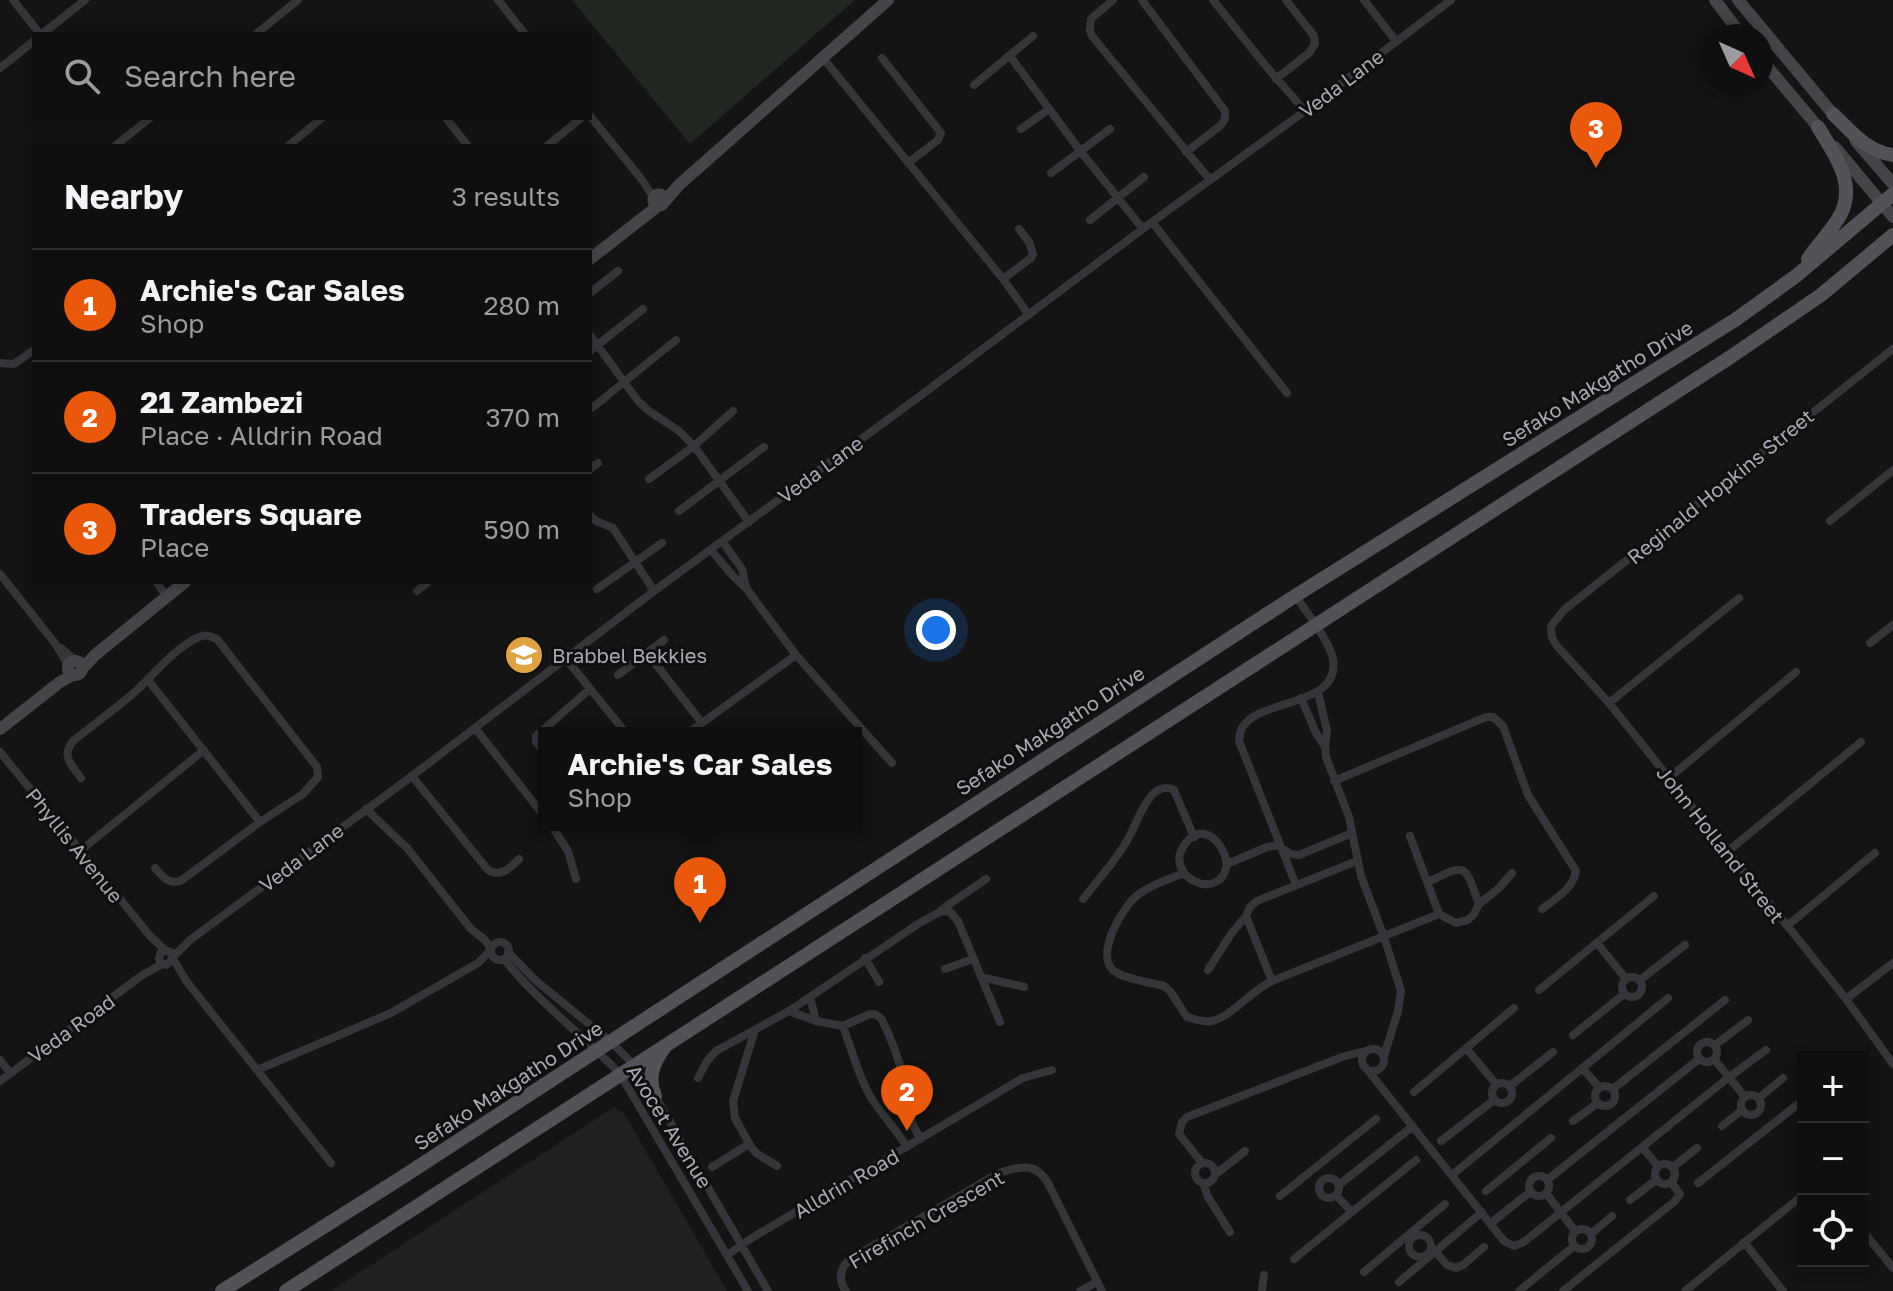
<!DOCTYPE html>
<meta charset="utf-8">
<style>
body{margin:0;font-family:"Golos Text",sans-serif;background:#181819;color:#f1f3f6}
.controls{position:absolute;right:24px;bottom:24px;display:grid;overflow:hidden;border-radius:0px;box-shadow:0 4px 12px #0003}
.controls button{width:72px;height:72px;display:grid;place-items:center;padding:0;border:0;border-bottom:2px solid #2f2f30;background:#0f0f10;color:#f1f3f6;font:40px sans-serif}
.compass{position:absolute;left:1701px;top:24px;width:72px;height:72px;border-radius:50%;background:#0f0f10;box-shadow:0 4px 12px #0003;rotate:135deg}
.you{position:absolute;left:936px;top:630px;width:28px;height:28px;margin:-20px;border:6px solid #fff;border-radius:50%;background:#1a73e8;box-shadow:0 0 0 12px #1a73e833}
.badge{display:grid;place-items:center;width:52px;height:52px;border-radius:50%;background:#ea580c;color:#fff;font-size:26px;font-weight:700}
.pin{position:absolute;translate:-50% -66px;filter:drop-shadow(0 2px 4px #0008)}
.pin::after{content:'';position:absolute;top:42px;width:28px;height:24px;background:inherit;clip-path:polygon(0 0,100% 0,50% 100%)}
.popup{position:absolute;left:538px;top:727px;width:324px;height:104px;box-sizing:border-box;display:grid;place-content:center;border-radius:0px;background:#0f0f10;filter:drop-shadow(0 2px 6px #0005);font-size:26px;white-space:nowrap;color:#9b9c9f}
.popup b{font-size:30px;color:#f1f3f6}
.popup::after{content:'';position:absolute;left:50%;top:100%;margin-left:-16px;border:16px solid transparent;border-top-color:#0f0f10}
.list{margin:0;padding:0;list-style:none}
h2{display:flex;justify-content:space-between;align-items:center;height:104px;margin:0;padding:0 32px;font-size:34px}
h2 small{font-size:26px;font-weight:400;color:#9b9c9f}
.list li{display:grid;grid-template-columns:52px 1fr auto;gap:24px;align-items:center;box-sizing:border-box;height:112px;padding:0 32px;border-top:2px solid #2f2f30}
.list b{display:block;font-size:30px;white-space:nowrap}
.list p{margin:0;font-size:26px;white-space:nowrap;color:#9b9c9f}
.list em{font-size:26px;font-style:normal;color:#9b9c9f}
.icon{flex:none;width:44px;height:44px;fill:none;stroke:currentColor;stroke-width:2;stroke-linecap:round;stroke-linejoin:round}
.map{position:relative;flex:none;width:1893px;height:1291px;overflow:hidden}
.search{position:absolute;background:#0f0f10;box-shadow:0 4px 12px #0003;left:32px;top:32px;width:560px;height:88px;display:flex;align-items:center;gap:20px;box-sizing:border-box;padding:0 28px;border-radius:0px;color:#9b9c9f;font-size:30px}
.panel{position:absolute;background:#0f0f10;box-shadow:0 4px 12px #0003;left:32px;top:144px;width:560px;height:440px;border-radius:0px}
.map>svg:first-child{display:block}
.built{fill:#202022}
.green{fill:#202721}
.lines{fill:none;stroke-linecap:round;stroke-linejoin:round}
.street{stroke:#35363a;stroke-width:8}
.secondary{stroke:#434549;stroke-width:12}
.primary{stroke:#515358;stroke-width:14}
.labels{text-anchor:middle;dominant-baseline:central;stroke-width:6;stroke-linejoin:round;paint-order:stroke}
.street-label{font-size:20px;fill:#a7abb4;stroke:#0f0f10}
.poi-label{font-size:20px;fill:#a7abb4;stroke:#0f0f10;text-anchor:start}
</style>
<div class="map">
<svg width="1893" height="1291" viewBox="0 0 1893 1291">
<rect width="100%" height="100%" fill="#141415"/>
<path class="built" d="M614,1107L624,1113L727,1291H331Z"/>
<path class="green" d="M572,0H855L690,144Z"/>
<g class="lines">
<path class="street" d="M13,0L40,34
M498,0L525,34
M1113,0L1091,19L1090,30L1092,36L1210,180
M1142,0L1225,111V119L1220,126L1186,152
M1213,0L1265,65L1305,111
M1364,0L1396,41
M42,34L85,0
M256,34L298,0
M1010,56L1081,152L1143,229
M823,58L1003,279L1029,315
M882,58L941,133L938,140L908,163
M0,68L34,41
M1276,79L1309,53L1315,44L1314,36L1286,0
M974,85L1033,36
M590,116L643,181L654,199
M446,118L468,146
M1021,129L1049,109
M115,146L150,118
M288,146L322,118
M547,146L581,118
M1051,173L1110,129
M1090,220L1144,177
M1152,222L1287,393
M1003,279L1031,258L1033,254L1029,242L1019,229
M590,293L618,271
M590,335L638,401L649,411L679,431L694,446L749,522
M1893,349L1564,610L1551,626L1552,638L1557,646L1609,703L1846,999L1893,1064
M590,351L643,309
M0,363L14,364L34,350
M592,408L676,340
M590,469L598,463
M649,479L694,446L733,411
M679,511L764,447
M590,515L596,521L613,528L654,591
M1830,521L1893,470
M722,541L742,569L746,587
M711,550L733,576L746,588L796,655L892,763
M0,574L54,642L69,666
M156,582L167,597
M597,589L662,543
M417,591L428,582
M1295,596C1306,610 1330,643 1333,659C1341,705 1265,699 1245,724C1240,729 1240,734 1239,741L1296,885
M1870,643L1893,625
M61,648L76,661
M647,653L702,723
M566,659L626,733
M618,675L664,640
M148,680L260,822
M1318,692L1327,731L1325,746L1326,757L1349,817L1361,876L1384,937L1401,991L1398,1011L1384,1056
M1301,698L1316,733L1324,745
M1609,703L1739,598
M475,728L544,816
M688,733L796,655
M0,752L151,937L165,950L172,953L173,959L166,965L160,962L159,958L161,952L165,950
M544,752L536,742V736L590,689
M412,776L488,870C501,878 510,868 519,859
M81,778C71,764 61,757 73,741C94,724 117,708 137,690C155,673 176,647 199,637C206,634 210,636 217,639L317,767L318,777L303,794L260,822L182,880C169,886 163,877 155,868
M1669,778L1796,672
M1334,781L1486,717H1493L1503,726L1528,795L1576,871C1573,889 1556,898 1542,909
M366,809L407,848L471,929L485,940L491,949
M551,825L568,851L576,879
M1410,836L1439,914
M80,851L204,750
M1727,852L1861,742
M1227,864C1224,843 1203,820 1185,844C1161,876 1221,905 1227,864L1267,847L1277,845L1291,854L1299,855L1352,833
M1184,873C1169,879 1152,884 1139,894C1123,905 1091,959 1117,973C1127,979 1152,983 1164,986L1170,991L1187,1017C1195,1019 1204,1023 1212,1021C1231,1017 1252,990 1272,981
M1428,882C1467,863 1464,863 1479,904
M1083,899C1097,881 1113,864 1125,844C1135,829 1140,808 1152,795C1159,788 1166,786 1174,790L1194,837
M941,910L986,879
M1246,916L1272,981L1439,914L1456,923L1468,920L1474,914L1479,904L1498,889L1512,873
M1787,926L1875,853
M491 951a9 9 0 1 1 18 0a9 9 0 1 1-18 0Z
M1597,943L1626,979
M508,952L535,980L610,1041L635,1066L655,1096L768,1291
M173,957L190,940L412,776L654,591L920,396L1152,222L1305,111L1451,0
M865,958L879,982
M173,959L187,982L331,1163
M504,959C538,1002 582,1034 620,1074L748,1291
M945,969L973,959
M1208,970L1231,934L1246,916L1250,907L1257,901L1357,861
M1622 987a10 10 0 1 1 20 0a10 10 0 1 1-20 0Z
M981,977L1024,987
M1640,980L1685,945
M1539,990L1654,896
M810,997L816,1021
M1846,999L1893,963
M789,1011L816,1021L843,1026L870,1014H875L881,1018C890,1036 899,1058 903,1078C909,1104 905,1115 921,1139
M843,1026C851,1048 858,1075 870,1096C881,1114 896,1129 907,1147
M755,1030L733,1101L735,1118L751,1147L756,1153L777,1166
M1573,1035L1624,994
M1697 1052a10 10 0 1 1 20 0a10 10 0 1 1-20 0Z
M1715,1045L1748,1020
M1466,1048L1496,1084
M1362 1060a11 11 0 1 1 22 0a11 11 0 1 1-22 0Z
M1714,1059L1745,1097
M0,1060L10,1073
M1366,1068L1504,1241L1514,1246L1524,1242L1728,1078L1766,1050
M1582,1068L1599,1087
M257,1070L391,1013L478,963L491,950
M698,1078L707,1061L716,1051L789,1011L921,922L942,911L950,912L958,921L1000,1022
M0,1081L141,976L162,964
M1492 1093a10 10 0 1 1 20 0a10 10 0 1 1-20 0Z
M1595 1096a10 10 0 1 1 20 0a10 10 0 1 1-20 0Z
M1510,1086L1553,1052
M1613,1089L1725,1000
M1414,1092L1514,1008
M1741 1105a10 10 0 1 1 20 0a10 10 0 1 1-20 0Z
M1759,1098L1783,1078
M1573,1121L1598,1103
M1722,1126L1742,1110
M1441,1141L1494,1100
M1642,1147L1657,1165
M1195 1173a10 10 0 1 1 20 0a10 10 0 1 1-20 0Z
M1202,1163L1179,1134L1182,1122L1187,1117L1342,1057L1369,1050
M1655 1174a10 10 0 1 1 20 0a10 10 0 1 1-20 0Z
M712,1167L749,1144
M1673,1167L1697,1148
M1216,1174L1245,1151
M1452,1175L1668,998
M1529 1186a10 10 0 1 1 20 0a10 10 0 1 1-20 0Z
M1319 1188a10 10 0 1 1 20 0a10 10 0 1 1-20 0Z
M1547,1180L1699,1059
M1203,1183L1208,1197L1230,1232
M1698,1183L1802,1101
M1339,1185L1413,1126
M1486,1191L1551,1138
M1546,1193L1575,1231
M1336,1195L1352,1212
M1280,1196L1376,1119
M1630,1200L1656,1180
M1491,1223L1530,1192
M1572 1239a10 10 0 1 1 20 0a10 10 0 1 1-20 0Z
M1863,1231L1893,1268
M1591,1234L1612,1216
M1409 1246a11 11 0 1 1 22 0a11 11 0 1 1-22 0Z
M1744,1242L1783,1291
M1436,1252L1447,1265L1456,1268L1463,1265L1484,1247
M727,1255L755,1236L1023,1078L1052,1070
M1294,1259L1416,1160
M1364,1272L1445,1204
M1399,1282L1482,1212
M846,1291C837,1278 840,1267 852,1258L999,1173C1020,1166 1036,1162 1048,1183L1102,1291
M1080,1291L1097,1282
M1262,1291L1264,1275
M1519,1291L1574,1246
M1563,1291L1675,1201L1680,1194L1671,1182
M1685,1291L1803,1195"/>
<path class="secondary" d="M1715,0L1742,36
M1738,0L1838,120
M1761,59L1823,133
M1855,140L1893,184
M1835,147L1893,217
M653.5 200a5.5 5.5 0 1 1 11 0a5.5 5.5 0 1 1-11 0Z
M665,201L679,185L888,0
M590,259L658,206
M68 668a7 7 0 1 1 14 0a7 7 0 1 1-14 0Z
M83,668L95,655L185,582
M0,729L60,682L73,675"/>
<path class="primary" d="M1833,114C1850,130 1867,152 1893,155
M1808,259C1817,246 1829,233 1838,219C1859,186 1835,155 1818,127
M655,1096C647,1078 653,1063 664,1048
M222,1291L401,1178L1295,596L1735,320L1796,276L1893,194
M286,1291L1732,356L1821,295L1893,235"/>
</g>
<defs>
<symbol id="school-disc" viewBox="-11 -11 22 22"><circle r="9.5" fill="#dfa342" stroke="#0f0f10"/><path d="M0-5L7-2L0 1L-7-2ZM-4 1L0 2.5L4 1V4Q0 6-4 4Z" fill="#fff"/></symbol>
</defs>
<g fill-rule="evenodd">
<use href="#school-disc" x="502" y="633" width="44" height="44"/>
</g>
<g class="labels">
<g class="street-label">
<text transform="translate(1341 83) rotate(-37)">Veda Lane</text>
<text transform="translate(1597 383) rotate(-32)">Sefako Makgatho Drive</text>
<text transform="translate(820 469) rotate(-36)">Veda Lane</text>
<text transform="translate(1720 486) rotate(-39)">Reginald Hopkins Street</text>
<text transform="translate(1050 730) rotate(-33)">Sefako Makgatho Drive</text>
<text transform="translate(1721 844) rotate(52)">John Holland Street</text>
<text transform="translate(75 845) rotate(51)">Phyllis Avenue</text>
<text transform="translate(301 857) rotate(-37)">Veda Lane</text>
<text transform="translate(71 1028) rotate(-36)">Veda Road</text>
<text transform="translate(508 1085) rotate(-33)">Sefako Makgatho Drive</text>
<text transform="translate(670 1126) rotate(58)">Avocet Avenue</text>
<text transform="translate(846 1183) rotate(-30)">Alldrin Road</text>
<text transform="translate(926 1219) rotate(-30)">Firefinch Crescent</text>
</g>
<g class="poi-label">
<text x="552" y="655">Brabbel Bekkies</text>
</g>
</g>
</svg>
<div class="controls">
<button>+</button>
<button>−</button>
<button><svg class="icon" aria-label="locate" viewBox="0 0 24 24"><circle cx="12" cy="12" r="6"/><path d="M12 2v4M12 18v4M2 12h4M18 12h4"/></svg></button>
</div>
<svg class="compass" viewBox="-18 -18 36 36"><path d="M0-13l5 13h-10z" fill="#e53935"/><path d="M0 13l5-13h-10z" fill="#9b9c9f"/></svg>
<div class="you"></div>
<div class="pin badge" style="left:700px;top:923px">1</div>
<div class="popup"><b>Archie's Car Sales</b>Shop</div>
<div class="pin badge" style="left:907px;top:1131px">2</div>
<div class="pin badge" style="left:1596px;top:168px">3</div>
<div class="search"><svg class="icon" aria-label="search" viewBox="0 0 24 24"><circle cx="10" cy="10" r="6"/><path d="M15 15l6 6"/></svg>Search here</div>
<section class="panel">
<h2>Nearby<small>3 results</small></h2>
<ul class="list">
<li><span class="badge">1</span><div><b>Archie's Car Sales</b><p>Shop</p></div><em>280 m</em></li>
<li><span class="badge">2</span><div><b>21 Zambezi</b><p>Place · Alldrin Road</p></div><em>370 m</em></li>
<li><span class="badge">3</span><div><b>Traders Square</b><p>Place</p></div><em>590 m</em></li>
</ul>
</section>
</div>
